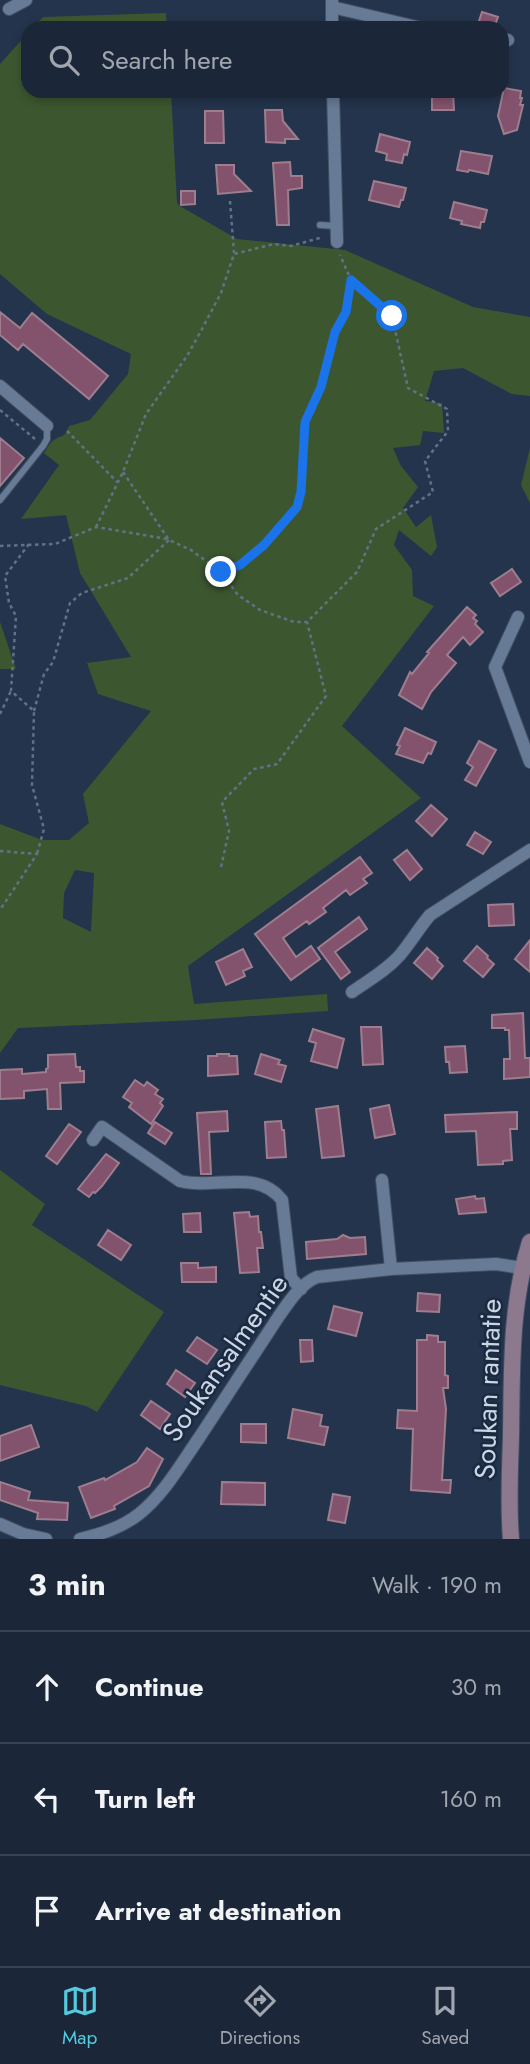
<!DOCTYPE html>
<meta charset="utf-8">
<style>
body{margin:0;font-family:Jost,sans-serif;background:#283344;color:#f1f3f6}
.stop{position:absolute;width:21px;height:21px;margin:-16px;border:5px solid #1a73e8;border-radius:50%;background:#fff}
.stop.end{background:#1a73e8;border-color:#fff;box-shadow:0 2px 7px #0008}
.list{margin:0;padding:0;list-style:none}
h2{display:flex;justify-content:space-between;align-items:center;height:91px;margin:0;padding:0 28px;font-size:30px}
h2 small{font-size:23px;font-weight:400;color:#a0a5ae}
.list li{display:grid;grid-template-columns:46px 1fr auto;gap:21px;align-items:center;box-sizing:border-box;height:112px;padding:0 28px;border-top:2px solid #394453}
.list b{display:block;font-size:26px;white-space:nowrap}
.list em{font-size:23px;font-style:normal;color:#a0a5ae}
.icon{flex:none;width:38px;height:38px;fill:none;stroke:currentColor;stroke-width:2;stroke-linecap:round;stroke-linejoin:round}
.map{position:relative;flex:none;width:530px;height:1539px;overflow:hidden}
.search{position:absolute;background:#1b2739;box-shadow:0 4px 10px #0003;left:21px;right:21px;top:21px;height:77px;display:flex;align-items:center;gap:18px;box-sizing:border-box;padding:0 24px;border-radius:21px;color:#a0a5ae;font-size:26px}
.sheet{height:427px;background:#1b2739}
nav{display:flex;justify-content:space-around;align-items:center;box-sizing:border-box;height:98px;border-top:2px solid #394453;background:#1b2739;font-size:19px;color:#a0a5ae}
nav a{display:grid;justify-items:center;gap:4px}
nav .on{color:#54cade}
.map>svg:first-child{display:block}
.green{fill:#3c5730;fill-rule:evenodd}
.building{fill:#83536e;stroke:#9d7d8e;stroke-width:2}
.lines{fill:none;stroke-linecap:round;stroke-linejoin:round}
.lane-casing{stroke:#415063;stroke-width:8}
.street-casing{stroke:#415063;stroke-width:14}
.secondary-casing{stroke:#415063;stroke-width:18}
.path{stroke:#637185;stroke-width:2.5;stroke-dasharray:3.5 3.5;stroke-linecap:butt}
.lane{stroke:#687b96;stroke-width:6}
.street{stroke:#687b96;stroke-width:12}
.secondary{stroke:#8d798d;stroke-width:16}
.route{stroke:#1a73e8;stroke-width:9}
.labels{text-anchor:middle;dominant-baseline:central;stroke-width:5;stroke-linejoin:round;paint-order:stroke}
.street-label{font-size:28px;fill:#cbd5e4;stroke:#1a2a41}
</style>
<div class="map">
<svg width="530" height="1539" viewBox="0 0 530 1539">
<rect width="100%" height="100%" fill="#24344c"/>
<path class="green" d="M166,13L167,28H33L43,17Z
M28,33V91H171L177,203L180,206L237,239L345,250L473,307L530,317V396L512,394L463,368L434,371L425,401L442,403L444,433L423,431L420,445L393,448L401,466L418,487L403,508L416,527L431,515L437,547L431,556L399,530L394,545L412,570L413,596L434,606L342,726L421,798L188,966L194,1004L327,994L328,1011L195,1020L18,1028L0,1053V824L42,840H69L89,823L83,794L151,711L98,694L87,663L131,657L80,573L66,515L21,519L59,465L44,453C47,449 50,442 54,440C63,434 64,439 69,426L90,420L128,374L131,354L47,314L0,274V64ZM75,870L94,873L91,932L63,918L64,893Z
M530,448V503L521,485Z
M0,622L16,669H0Z
M0,1170L45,1204L32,1225L164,1312L97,1412L86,1406L0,1385Z"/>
<path class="building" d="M482,12L498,17L494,28L478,24Z
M504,88L521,91L520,98H522L520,105H523L517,130L504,134L498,116Z
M432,91H453L454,110H432Z
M265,110H282L283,121L298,139H285V143L266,142Z
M205,111H223L224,143H205Z
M380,134L410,142L407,155L404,154L402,163L386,160L387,154L376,151Z
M461,151L492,156L488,174L469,170L468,172L457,170Z
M290,162L291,176H302V188L288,190L289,225H277L273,163Z
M216,165H234V174L251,191L218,194Z
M374,181L406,188L403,200H401L399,207L369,200Z
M181,191H195V204L181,205Z
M454,202L487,210L484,222H481L480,228L461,224L462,221L450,218Z
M0,312L20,328L32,313L108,376L89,399L23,344L18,350L0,335Z
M0,438L24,458L0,486Z
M512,569L521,582L500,596L491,583Z
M467,607L476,615L473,618L477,621L475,624L483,632L470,645L463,637L447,655L456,663L431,692L422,709L399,695L410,672L412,674L429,653L427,652Z
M405,728L436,742L431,754L428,753L423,763L396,754L400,746L397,745Z
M479,741L496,750L476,786L465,780L473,767L467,763Z
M431,805L447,819L432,836L416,821Z
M475,832L491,842L483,854L467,845Z
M407,850L422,869L410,880L394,860Z
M360,857L372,873L363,879L367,883L350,895L346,890L323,908L326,912L309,924L307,921L283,938L296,957L311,946L320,959L291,980L255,934Z
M513,904L514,925L489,926L488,905Z
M359,917L367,929L335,952L350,972L341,979L318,948Z
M530,940V972L515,959Z
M477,946L488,956L487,958L494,964L483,977L464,961Z
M427,948L438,958L437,960L443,966L432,979L414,963Z
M243,949L252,967L243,971L245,976L226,985L216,962Z
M523,1013L525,1058H530V1077L504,1079V1059H510L509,1030H505V1028H492V1015Z
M361,1027H381L383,1064L363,1065Z
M313,1029L344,1039L337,1068L311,1061L316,1043L309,1041Z
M465,1046L467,1072L450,1073L449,1062H446L445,1047Z
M75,1054L76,1067H80V1071H84V1082L60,1083L61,1109H48L47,1089L24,1091V1098L0,1099V1070L22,1069V1074L46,1072V1069L48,1068V1055Z
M217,1054H229V1056H237L238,1074L208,1076V1056H217Z
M261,1054L280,1060L278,1064L286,1066L281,1082L255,1074Z
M135,1080L144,1086L147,1082L158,1090L155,1094L163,1099L160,1103L163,1106L151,1124L129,1107L132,1103L123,1097Z
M389,1105L395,1134L375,1138L370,1109Z
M338,1106L344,1156L322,1158L316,1109Z
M227,1111L228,1131L209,1132L211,1174H201L197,1113Z
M517,1112V1129H510L512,1160L503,1161V1164L478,1165L476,1131L446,1132L445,1115Z
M281,1121L282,1130H284L286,1157L267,1158L265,1122Z
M155,1122L172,1133L165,1144L148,1133Z
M69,1124L81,1132L57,1164L46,1156Z
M106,1154L119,1163L102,1186L95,1193L93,1192L89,1197L78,1189Z
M475,1196L476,1199L484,1198L486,1212L459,1214L456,1199Z
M249,1212L250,1217L258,1216L259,1232H261L263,1248H257L259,1272L240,1273L234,1213Z
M200,1213L201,1232H184L183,1214Z
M108,1230L131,1245L121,1260L98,1245Z
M343,1235L350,1238L365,1237L366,1254L307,1259L306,1242L337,1239Z
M181,1263H198V1268L216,1267V1282H182Z
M418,1293L440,1295L439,1312L417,1311Z
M334,1306L362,1313L356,1336L328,1329Z
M427,1335L438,1336V1342H445V1375L448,1376V1388H443L446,1409L442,1480H451L450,1493L411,1490L413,1429L397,1428L398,1410L417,1411V1340H427Z
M197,1337L217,1350L207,1364L187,1351Z
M300,1340H312L313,1361L301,1362Z
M176,1370L195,1383L185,1397L167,1384Z
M151,1401L170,1414L160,1429L141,1415Z
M293,1409L322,1415L320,1426L328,1427L324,1445L288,1438Z
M241,1424H266V1443L241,1442Z
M31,1425L39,1447L0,1461V1436Z
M147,1448L163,1459L149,1486L114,1506L115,1509L91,1518L79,1487L104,1478L105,1480L137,1462Z
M0,1482L30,1492L28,1500L68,1503L67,1520L37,1519L38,1513L0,1500Z
M222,1482L265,1483V1505L221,1504Z
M333,1494L350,1497L345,1523L328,1520Z"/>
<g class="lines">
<defs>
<path id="lane" d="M320,225L336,226
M0,500L43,446L47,439V426"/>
<path id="street" d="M332,0V28
M332,7L421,28
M9,9L26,0
M502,42L508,40
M333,91L337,242
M0,386L47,426
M518,617L495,667L530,762
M352,992C369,980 387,970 400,955C411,942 419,928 430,915L530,850
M93,1140L102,1127L180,1181C215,1190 257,1168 282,1200L291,1278L301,1289
M382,1180L391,1269
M0,1524L23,1534L46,1539
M80,1539C101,1534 121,1528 139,1514C164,1494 181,1464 199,1438C226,1397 252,1357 279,1316C289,1302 300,1284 317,1277L391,1269L496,1264L522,1268"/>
<path id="secondary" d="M511,1539C508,1505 510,1470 511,1436C512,1371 510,1305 530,1242"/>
</defs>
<use href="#lane" class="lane-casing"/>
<use href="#street" class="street-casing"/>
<use href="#secondary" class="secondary-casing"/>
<path class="path" d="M230,201L234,253
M0,410L35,439
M67,431L117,482
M123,472L169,540L191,550L221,572L238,595L260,610L294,622H307L357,572L376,529L433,492L425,461L448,431L447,409L408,388L392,316L351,280
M96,527L123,472L146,414L187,356L202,329L221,293L234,254L274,244L291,246L323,237
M29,544L5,576L9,603L16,616L11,691L34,711L32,785L44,829L37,854
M0,546L55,544L96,527L167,539
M221,571L240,565L264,545L297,507L301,492L305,422L321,387L335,332L346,312L351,280L340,255
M34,711L44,674L53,662L70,603L82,593L128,578L169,540
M0,714L11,691
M0,851L37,854L0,910
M221,867L229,831L222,802L254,769L277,764L326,696L307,622"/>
<use href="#lane" class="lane"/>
<use href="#street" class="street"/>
<use href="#secondary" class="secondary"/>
</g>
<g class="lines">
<path class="route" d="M221,572L240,565L264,545L297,507L301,492L305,422L321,387L335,332L346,312L351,280L392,316"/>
</g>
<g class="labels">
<g class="street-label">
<text transform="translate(225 1358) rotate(-55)">Soukansalmentie</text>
<text transform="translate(488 1389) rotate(-88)">Soukan rantatie</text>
</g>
</g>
</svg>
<div class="stop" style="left:392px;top:316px"></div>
<div class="stop end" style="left:221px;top:572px"></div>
<div class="search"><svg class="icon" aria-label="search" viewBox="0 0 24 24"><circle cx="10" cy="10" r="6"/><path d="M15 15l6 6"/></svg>Search here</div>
</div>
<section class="sheet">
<h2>3 min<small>Walk · 190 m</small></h2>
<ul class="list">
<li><svg class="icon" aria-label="ahead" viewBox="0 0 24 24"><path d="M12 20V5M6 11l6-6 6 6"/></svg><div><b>Continue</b></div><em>30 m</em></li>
<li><svg class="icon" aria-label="left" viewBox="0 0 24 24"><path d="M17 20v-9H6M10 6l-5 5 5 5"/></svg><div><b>Turn left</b></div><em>160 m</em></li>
<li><svg class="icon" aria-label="arrive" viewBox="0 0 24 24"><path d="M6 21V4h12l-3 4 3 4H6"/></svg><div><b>Arrive at destination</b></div></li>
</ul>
</section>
<nav>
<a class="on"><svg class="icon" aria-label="map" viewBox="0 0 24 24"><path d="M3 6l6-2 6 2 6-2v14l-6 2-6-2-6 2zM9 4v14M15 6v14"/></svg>Map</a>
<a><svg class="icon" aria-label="directions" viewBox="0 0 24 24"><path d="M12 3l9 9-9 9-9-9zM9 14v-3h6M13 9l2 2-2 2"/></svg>Directions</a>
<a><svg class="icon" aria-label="saved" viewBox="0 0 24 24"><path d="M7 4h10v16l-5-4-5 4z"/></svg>Saved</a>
</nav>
